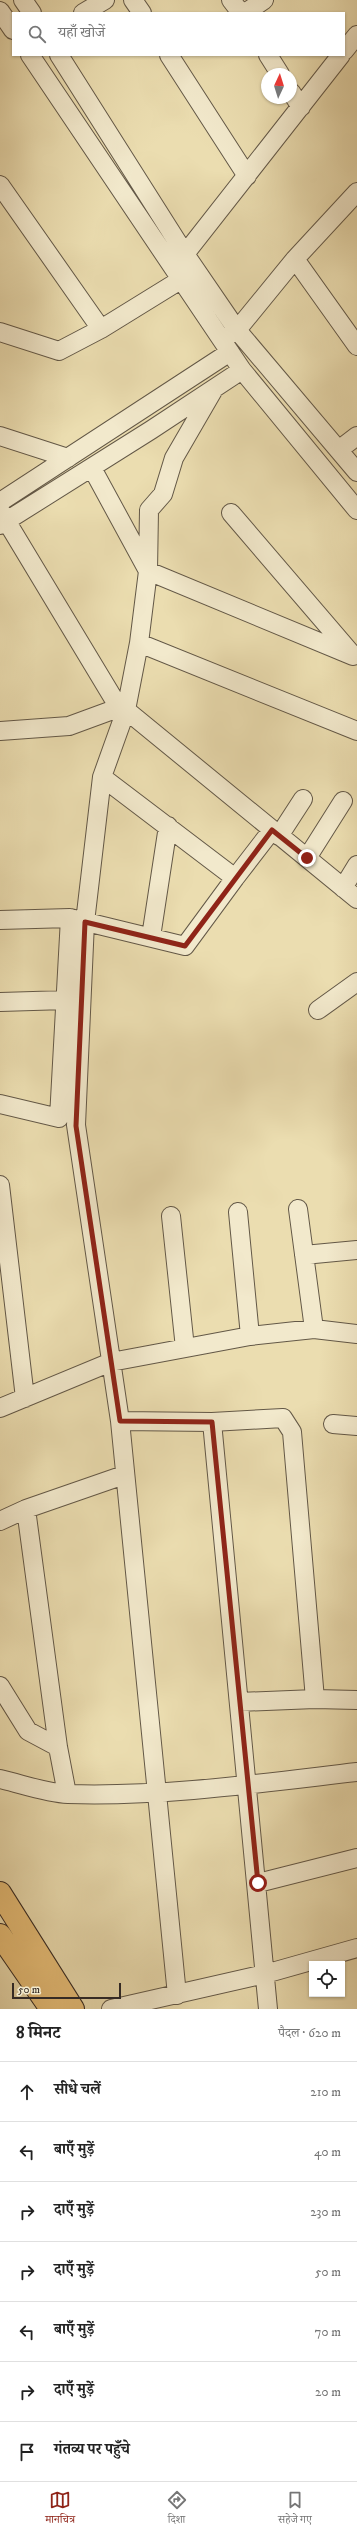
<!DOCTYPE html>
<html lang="hi">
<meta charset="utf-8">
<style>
body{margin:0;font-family:"IM FELL DW Pica","Noto Serif Devanagari",serif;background:#f6f6f6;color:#222}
.controls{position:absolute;right:12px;bottom:12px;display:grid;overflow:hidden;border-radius:0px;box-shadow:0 1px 3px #0004}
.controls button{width:36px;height:36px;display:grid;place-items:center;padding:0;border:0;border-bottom:1px solid #e0e0e0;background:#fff;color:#222;font:20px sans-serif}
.compass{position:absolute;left:261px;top:68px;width:36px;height:36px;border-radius:50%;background:#fff;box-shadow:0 1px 3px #0004;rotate:4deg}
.scale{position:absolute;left:12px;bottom:10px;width:109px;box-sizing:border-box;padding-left:4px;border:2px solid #362b24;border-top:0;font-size:11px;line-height:14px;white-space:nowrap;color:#362b24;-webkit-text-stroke:3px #f2e9cc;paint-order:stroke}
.stop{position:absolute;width:12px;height:12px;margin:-9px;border:3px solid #8f2418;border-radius:50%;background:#fff}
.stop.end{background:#8f2418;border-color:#fff;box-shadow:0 1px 4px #0008}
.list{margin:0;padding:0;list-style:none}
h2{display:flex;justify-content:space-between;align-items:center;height:52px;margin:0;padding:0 16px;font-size:17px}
h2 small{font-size:13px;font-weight:400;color:#767676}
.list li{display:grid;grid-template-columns:26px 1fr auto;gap:12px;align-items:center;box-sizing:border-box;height:60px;padding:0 16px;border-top:1px solid #e0e0e0}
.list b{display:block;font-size:15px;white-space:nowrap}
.list em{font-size:13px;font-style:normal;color:#767676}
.icon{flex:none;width:22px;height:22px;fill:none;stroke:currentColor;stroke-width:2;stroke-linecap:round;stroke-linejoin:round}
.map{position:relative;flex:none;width:357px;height:2009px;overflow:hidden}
.search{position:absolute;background:#fff;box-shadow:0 1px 3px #0004;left:12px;right:12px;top:12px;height:44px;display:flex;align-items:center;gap:10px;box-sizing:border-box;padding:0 14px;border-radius:0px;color:#767676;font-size:15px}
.sheet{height:472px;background:#fff}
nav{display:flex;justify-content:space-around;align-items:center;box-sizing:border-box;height:56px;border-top:1px solid #e0e0e0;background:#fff;font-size:11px;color:#767676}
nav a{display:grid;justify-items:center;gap:2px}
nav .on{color:#8f2418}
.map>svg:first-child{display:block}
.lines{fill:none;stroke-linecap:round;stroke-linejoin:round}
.minor-casing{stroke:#635847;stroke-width:20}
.major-casing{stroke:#362b24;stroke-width:24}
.minor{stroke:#f2e9cc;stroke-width:18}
.major{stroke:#e6be78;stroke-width:22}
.route{stroke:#8f2418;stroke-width:5}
</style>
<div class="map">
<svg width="357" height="2009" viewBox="0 0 357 2009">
<rect width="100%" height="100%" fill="#ebddb0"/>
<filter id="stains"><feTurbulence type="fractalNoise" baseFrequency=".005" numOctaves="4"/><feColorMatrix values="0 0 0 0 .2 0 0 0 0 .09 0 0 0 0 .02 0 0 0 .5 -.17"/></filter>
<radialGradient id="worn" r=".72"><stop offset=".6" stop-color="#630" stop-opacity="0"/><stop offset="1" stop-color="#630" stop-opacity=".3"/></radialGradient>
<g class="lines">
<defs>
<path id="minor" d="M23,0L32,13
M133,0L142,13
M231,0L241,13
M0,11L13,30
M83,13L105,0
M245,13L264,0
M344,51L357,35
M30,55L242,370L357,510
M59,55L185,254L237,330L357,472
M169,55L247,176
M268,55L280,74
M291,92L301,107
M0,185L101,329
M185,254L341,55
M295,259L357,346
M0,332L59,351L101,329L182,279
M227,336L237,330L295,259L357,192
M0,436L68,458
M340,449L357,436
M92,468L148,571L353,656
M0,502L230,352
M1,512L124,716
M231,513L351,653
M0,525L151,430L242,370
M139,643L357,731
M126,710L357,899
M0,731L69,726L118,708
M279,836L303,799
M307,858L343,801
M235,878L272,830
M343,888L357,865
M70,918L185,946L235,878L102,777
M0,920L70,918L59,1118L0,1104
M151,937L168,826
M0,1002L66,1000
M318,1010L357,982
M0,1185L25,1398
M298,1209L314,1329
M238,1212L250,1336
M171,1216L185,1348
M304,1255L357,1250
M0,1408L111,1362L250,1336L314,1329L357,1334
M120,1421L212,1422L283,1418L292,1432L315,1699
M212,1422L268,2009
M333,1424L357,1426
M26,1509L58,1747L67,1794
M0,1521L26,1509L124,1475
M0,1686L28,1731L58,1747
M239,1702L315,1699L357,1700
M0,1779C22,1784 46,1793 68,1794C164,1797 262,1783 357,1772
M258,1883L357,1858
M177,1995L120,1421L76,1125L85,922L102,777L126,710L139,643L148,571L149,510L163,494L174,458L214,389
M111,2009L265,1974L357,1948"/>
<path id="major" d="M0,1893L73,2009
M0,1935L51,2009"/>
</defs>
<use href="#minor" class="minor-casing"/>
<use href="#major" class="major-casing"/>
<use href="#minor" class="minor"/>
<use href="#major" class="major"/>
</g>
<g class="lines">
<path class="route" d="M258,1883L212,1422L120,1421L76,1126L85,922L185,946L272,830L307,858"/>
</g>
<rect width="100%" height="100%" filter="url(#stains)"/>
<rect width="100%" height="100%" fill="url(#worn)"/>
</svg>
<div class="controls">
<button><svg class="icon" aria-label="locate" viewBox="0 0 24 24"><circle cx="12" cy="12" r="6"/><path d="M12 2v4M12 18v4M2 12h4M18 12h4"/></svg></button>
</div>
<svg class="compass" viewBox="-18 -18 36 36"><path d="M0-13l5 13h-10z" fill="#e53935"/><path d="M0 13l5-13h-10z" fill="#767676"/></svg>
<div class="scale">50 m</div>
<div class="stop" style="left:258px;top:1883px"></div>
<div class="stop end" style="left:307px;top:858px"></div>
<div class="search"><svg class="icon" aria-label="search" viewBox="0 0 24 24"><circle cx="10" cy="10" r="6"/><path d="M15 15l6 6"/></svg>यहाँ खोजें</div>
</div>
<section class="sheet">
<h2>8 मिनट<small>पैदल · 620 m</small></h2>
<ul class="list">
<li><svg class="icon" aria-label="ahead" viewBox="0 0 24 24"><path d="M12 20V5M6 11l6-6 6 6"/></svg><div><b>सीधे चलें</b></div><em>210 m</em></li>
<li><svg class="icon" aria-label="left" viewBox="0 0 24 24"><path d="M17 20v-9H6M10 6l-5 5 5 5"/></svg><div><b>बाएँ मुड़ें</b></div><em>40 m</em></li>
<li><svg class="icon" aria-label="right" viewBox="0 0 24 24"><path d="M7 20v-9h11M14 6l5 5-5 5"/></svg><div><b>दाएँ मुड़ें</b></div><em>230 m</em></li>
<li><svg class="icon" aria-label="right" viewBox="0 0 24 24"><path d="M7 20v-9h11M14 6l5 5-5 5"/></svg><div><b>दाएँ मुड़ें</b></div><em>50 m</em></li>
<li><svg class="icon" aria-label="left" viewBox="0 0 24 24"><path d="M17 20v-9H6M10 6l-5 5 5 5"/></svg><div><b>बाएँ मुड़ें</b></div><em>70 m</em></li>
<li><svg class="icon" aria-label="right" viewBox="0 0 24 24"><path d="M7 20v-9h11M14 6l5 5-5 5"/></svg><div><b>दाएँ मुड़ें</b></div><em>20 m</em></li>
<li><svg class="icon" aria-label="arrive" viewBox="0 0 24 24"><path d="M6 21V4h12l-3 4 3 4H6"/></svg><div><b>गंतव्य पर पहुँचे</b></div></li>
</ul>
</section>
<nav>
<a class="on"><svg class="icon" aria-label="map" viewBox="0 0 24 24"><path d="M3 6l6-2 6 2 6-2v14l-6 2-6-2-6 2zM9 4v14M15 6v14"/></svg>मानचित्र</a>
<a><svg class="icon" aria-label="directions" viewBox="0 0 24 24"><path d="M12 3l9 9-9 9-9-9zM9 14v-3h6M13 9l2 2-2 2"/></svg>दिशा</a>
<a><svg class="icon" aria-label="saved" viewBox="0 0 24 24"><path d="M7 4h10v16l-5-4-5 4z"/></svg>सहेजे गए</a>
</nav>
